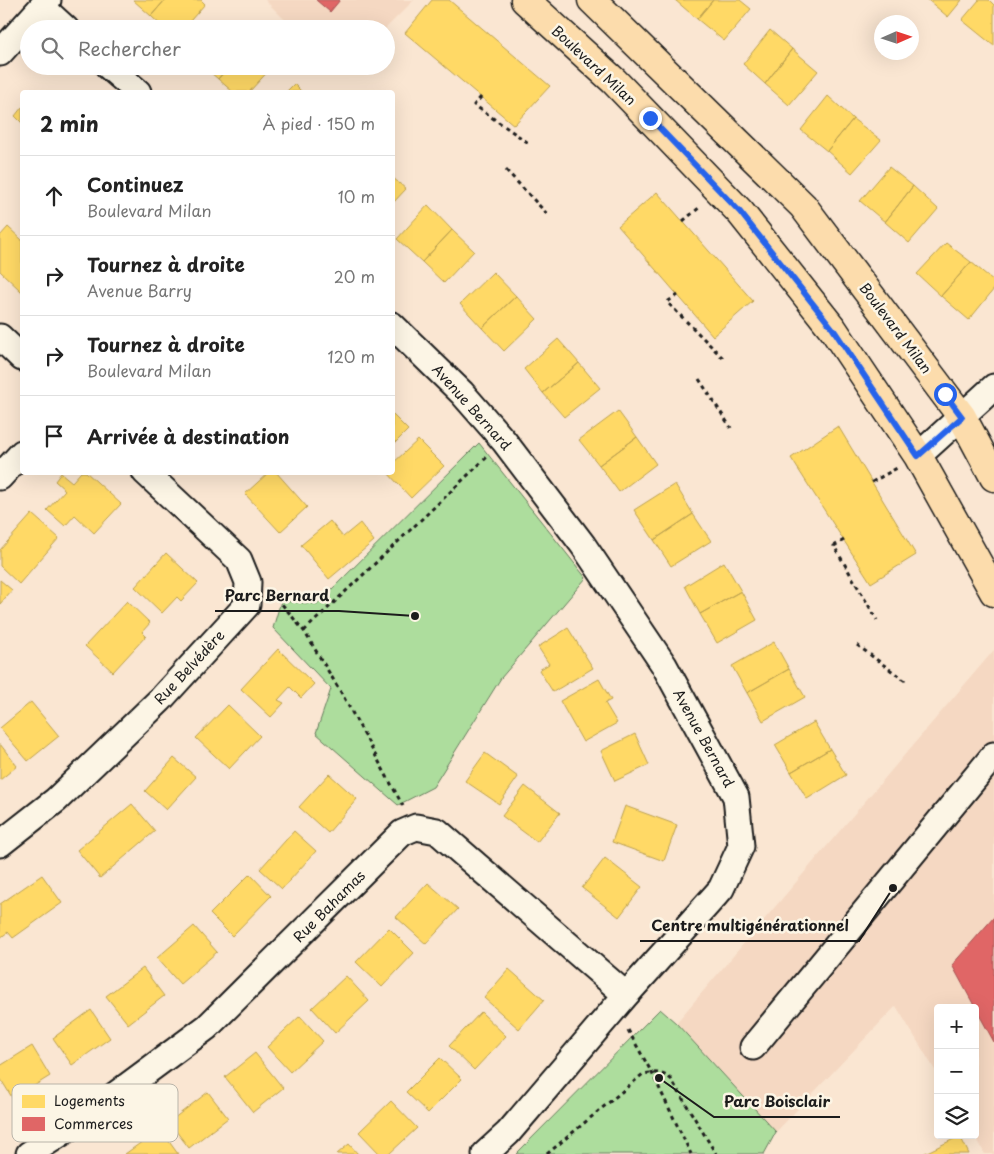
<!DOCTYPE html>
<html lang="fr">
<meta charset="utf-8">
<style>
body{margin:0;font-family:"Playpen Sans",sans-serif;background:#f2f2f2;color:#222}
.controls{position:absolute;right:15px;bottom:15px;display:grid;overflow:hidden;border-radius:5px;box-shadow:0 5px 20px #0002}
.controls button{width:45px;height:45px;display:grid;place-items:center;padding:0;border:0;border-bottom:1px solid #e0e0e0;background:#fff;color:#222;font:25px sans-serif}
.compass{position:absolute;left:874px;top:15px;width:45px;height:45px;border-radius:50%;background:#fff;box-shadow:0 5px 20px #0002;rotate:87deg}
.stop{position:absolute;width:15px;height:15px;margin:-11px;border:4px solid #2563eb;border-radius:50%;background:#fff}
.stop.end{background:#2563eb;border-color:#fff;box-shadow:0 1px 5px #0008}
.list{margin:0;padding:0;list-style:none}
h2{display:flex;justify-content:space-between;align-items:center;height:65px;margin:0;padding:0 20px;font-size:21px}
h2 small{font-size:16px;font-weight:400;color:#767676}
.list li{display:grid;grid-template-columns:32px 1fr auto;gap:15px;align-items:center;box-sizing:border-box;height:80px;padding:0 20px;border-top:1px solid #e0e0e0}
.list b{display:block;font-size:19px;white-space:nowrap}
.list p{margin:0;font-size:16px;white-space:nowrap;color:#767676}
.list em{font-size:16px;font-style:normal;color:#767676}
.icon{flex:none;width:28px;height:28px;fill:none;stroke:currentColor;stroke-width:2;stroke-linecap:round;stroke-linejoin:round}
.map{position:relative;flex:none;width:994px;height:1154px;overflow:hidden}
.search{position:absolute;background:#fff;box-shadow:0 5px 20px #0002;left:20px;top:20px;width:375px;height:55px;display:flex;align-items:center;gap:12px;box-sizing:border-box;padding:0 18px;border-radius:28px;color:#767676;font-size:19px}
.panel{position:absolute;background:#fff;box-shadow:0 5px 20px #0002;left:20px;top:90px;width:375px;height:385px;border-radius:5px}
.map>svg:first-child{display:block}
.built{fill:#f5d8c2}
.green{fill:#addd9d;stroke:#647c5c}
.homes{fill:#ffd966;stroke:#bba050}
.shops{fill:#e06666;stroke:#a55050}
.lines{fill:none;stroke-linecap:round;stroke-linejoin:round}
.minor-casing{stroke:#1c1c1c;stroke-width:29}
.major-casing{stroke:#1c1c1c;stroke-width:31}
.path{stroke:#1c1c1c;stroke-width:3;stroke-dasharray:4 4;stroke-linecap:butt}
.minor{stroke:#fcf5e5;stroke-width:25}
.major{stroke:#fcdcac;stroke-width:28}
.route{stroke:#2563eb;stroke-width:6}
.labels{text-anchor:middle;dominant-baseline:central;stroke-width:5;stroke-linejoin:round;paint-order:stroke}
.street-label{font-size:14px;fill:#1c1c1c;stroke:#fcf5e5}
.key{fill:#fcf5e5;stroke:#b9b4a9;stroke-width:1}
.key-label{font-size:14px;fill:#1c1c1c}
.leader{fill:none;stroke:#1c1c1c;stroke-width:2}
.callout-dot{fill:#1c1c1c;stroke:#fcf5e5;stroke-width:2}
.callout-label{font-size:15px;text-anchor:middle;font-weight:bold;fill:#1c1c1c;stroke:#fcf5e5;stroke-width:5;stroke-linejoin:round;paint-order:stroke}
</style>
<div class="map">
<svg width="994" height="1154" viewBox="0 0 994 1154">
<rect width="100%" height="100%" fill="#fae6d2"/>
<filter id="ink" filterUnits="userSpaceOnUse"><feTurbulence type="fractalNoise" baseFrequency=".02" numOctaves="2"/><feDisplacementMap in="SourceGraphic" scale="10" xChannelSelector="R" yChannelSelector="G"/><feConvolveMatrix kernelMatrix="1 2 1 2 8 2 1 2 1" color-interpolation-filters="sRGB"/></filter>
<g filter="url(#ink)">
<path class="built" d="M265,0H414L385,29H294Z
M994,650V1154H985L974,1135H975V1008H938V1075L896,1006L776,1132L676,1023Z"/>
<path class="green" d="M479,443L586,578L501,678L433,787L398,805L316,733L331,689L273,628L281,601L317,604Z
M660,1009L676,1023L776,1132L764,1154H516Z"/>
<path class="homes" d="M133,0H165L151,16Z
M165,0H201L205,4L183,29H165L151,16Z
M432,0H449L550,86L514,125L405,33Z
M675,0H713L697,19Z
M713,0H740L751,9L724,41L697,19Z
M928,0H962L948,17Z
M979,0H989L994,5V46L962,20Z
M770,30L792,49L765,84L743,64Z
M792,49L818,71L789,105L765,84Z
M203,66H229L218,79Z
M229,66H273L249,92H233L218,79Z
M294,84L302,92H286Z
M828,96L853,119L827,151L801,130Z
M22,107V123L15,116Z
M853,119L881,140L852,173L827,151Z
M889,167L913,186L885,222L860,201Z
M392,177L406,189L392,204Z
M913,186L938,209L909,243L885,222Z
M657,192L753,301L713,336L618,226Z
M428,205L452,230L422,262L397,239Z
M8,227L22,240V292L0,271V236Z
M452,230L474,251L444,283L422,262Z
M946,243L971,262L941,296L917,274Z
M971,262L994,281V289L969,320L941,296Z
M493,272L516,296L482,328L460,304Z
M516,296L537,319L504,351L482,328Z
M558,339L579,363L543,393L524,369Z
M579,363L600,388L564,417L543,393Z
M618,411L637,437L599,465L579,440Z
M392,414L408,430L392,446Z
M838,426L916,555L871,583L791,458Z
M637,437L656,464L619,492L599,465Z
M418,440L444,466L411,498L387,472H392V464Z
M81,472H86L121,504L94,533L75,515L65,526L47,510L65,490L55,481L61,473L72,482Z
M269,472H276L307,507L280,532L245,494Z
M675,484L693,514L654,540L634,510Z
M32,514L59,538L19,584L0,566V550Z
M693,514L711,541L671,566L654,540Z
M330,521L343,537L360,523L374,541L329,579L301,545Z
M166,553L198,583L181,601L177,597L162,613L135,587Z
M724,562L741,591L700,614L685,586Z
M0,580L12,590L0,604Z
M741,591L757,620L717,643L700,614Z
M127,601L150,623L142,632L146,636L113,672L85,646Z
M568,628L593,668L553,692L539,670L549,664L538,647Z
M774,642L789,669L747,693L732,666Z
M278,649L314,684L301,698L290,687L278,700L284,703L271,717L241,689Z
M789,669L805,697L763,721L747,693Z
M599,679L611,700L605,703L617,723L583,742L560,701Z
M31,702L59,736L28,761L0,728Z
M228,705L260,736L229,769L196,738Z
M814,722L830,749L791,772L775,745Z
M635,734L649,765L615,781L601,751Z
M0,744L17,766L0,780Z
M830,749L846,775L807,799L791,772Z
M485,753L518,777L499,804L465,781Z
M174,758L196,777L166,810L145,791Z
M329,774L357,799L328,833L299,807Z
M525,786L560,813L537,842L502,816Z
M132,804L155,831L100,878L77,850Z
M625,806L677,825L664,861L612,842Z
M294,831L316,851L282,889L260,869Z
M605,858L642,887L619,917L582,888Z
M250,874L271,896L232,936L210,914Z
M42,875L62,903L13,938L8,932L0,938V904Z
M428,883L458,909L426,944L396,917Z
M194,926L217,952L180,984L157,958Z
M389,928L414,953L382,987L356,962Z
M143,968L164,996L128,1024L106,996Z
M509,969L544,1000L519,1029L484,998Z
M346,976L369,1001L335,1033L312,1008Z
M91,1010L110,1038L72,1065L53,1038Z
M481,1012L506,1036L474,1070L449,1046Z
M300,1016L323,1041L290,1072L267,1047Z
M32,1046L50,1076L13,1099L0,1078V1066Z
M255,1053L283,1088L253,1112L225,1077Z
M440,1058L462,1079L428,1113L406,1092Z
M208,1092L228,1118L189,1148L169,1122Z
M391,1101L417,1128L389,1154H380L359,1132Z
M160,1129L178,1154H125Z
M960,1136L969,1154H923Z
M349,1144L358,1154H337Z"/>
<path class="shops" d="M316,0H340L330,12Z
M994,917V1042L952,965Z"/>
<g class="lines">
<defs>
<path id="minor" d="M42,7L66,29
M0,53L48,0
M108,66L138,92
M392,325L462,393L504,441L583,545L664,665L736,797L741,846L721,889L626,995L508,1133L485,1154
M0,337L22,358
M918,456L994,387
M0,477L22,453
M0,844L56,800L160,700L247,605L248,582L239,560L145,472
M753,1047L994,755
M29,1154L80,1121L207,1027L402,833L416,827L437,831L626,995"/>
<path id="major" d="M525,0L614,81L740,212L833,329L918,456L994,592
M592,0L803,206L962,417L994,477"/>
</defs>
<use href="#minor" class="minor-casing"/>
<use href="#major" class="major-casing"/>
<path class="path" d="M481,97L474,105L530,144
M506,170L548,215
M683,221L700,207
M678,295L667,302L724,359
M699,379L731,428
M872,482L897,468
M844,540L834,546L877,620
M272,592L304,631L342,694L403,806
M304,631L487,457
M857,645L908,683
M628,1030L652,1073L691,1154
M547,1154L643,1074C655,1072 662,1072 671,1079L716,1154"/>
<use href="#minor" class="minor"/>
<use href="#major" class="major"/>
</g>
</g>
<g class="lines" filter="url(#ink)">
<path class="route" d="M650,118L740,212L833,329L918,456L962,417L945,394"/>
</g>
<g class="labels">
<g class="street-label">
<text transform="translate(594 65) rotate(43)">Boulevard Milan</text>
<text transform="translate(896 328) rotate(53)">Boulevard Milan</text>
<text transform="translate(472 407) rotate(48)">Avenue Bernard</text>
<text transform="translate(189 667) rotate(-47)">Rue Belvédère</text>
<text transform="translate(704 738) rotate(61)">Avenue Bernard</text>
<text transform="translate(329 906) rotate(-45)">Rue Bahamas</text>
</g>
</g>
<rect x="12" y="1084" width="166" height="58" rx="8" class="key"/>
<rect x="22" y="1095" width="23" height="13" fill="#ffd966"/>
<rect x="22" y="1117" width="23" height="14" fill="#e06666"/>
<g class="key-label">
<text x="54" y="1106">Logements</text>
<text x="54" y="1129">Commerces</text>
</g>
<path class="leader" d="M415 616L339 611H215M893 888L859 941H640M659 1078L714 1117H840"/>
<g class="callout-dot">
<circle cx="415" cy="616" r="5"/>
<circle cx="893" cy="888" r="5"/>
<circle cx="659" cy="1078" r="5"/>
</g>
<g class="callout-label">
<text x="277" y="601">Parc Bernard</text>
<text x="750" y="931">Centre multigénérationnel</text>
<text x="777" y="1107">Parc Boisclair</text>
</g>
</svg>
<div class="controls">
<button>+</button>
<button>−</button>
<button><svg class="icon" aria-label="layers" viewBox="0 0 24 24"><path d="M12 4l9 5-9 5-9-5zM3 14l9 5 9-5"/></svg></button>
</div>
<svg class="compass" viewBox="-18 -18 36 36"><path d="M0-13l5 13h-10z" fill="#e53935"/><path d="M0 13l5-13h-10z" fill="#767676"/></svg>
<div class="stop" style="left:945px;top:394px"></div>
<div class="stop end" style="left:650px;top:118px"></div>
<div class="search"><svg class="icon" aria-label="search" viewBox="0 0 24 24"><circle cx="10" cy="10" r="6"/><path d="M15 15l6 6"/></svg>Rechercher</div>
<section class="panel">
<h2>2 min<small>À pied · 150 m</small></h2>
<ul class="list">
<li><svg class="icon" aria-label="ahead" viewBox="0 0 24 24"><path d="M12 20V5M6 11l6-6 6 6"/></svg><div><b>Continuez</b><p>Boulevard Milan</p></div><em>10 m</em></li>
<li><svg class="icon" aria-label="right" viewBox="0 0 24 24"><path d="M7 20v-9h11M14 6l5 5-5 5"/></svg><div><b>Tournez à droite</b><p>Avenue Barry</p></div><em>20 m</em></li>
<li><svg class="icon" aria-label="right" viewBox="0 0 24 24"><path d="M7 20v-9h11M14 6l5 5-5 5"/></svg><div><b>Tournez à droite</b><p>Boulevard Milan</p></div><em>120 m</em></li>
<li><svg class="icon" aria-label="arrive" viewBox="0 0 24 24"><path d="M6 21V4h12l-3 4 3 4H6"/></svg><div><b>Arrivée à destination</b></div></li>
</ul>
</section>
</div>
